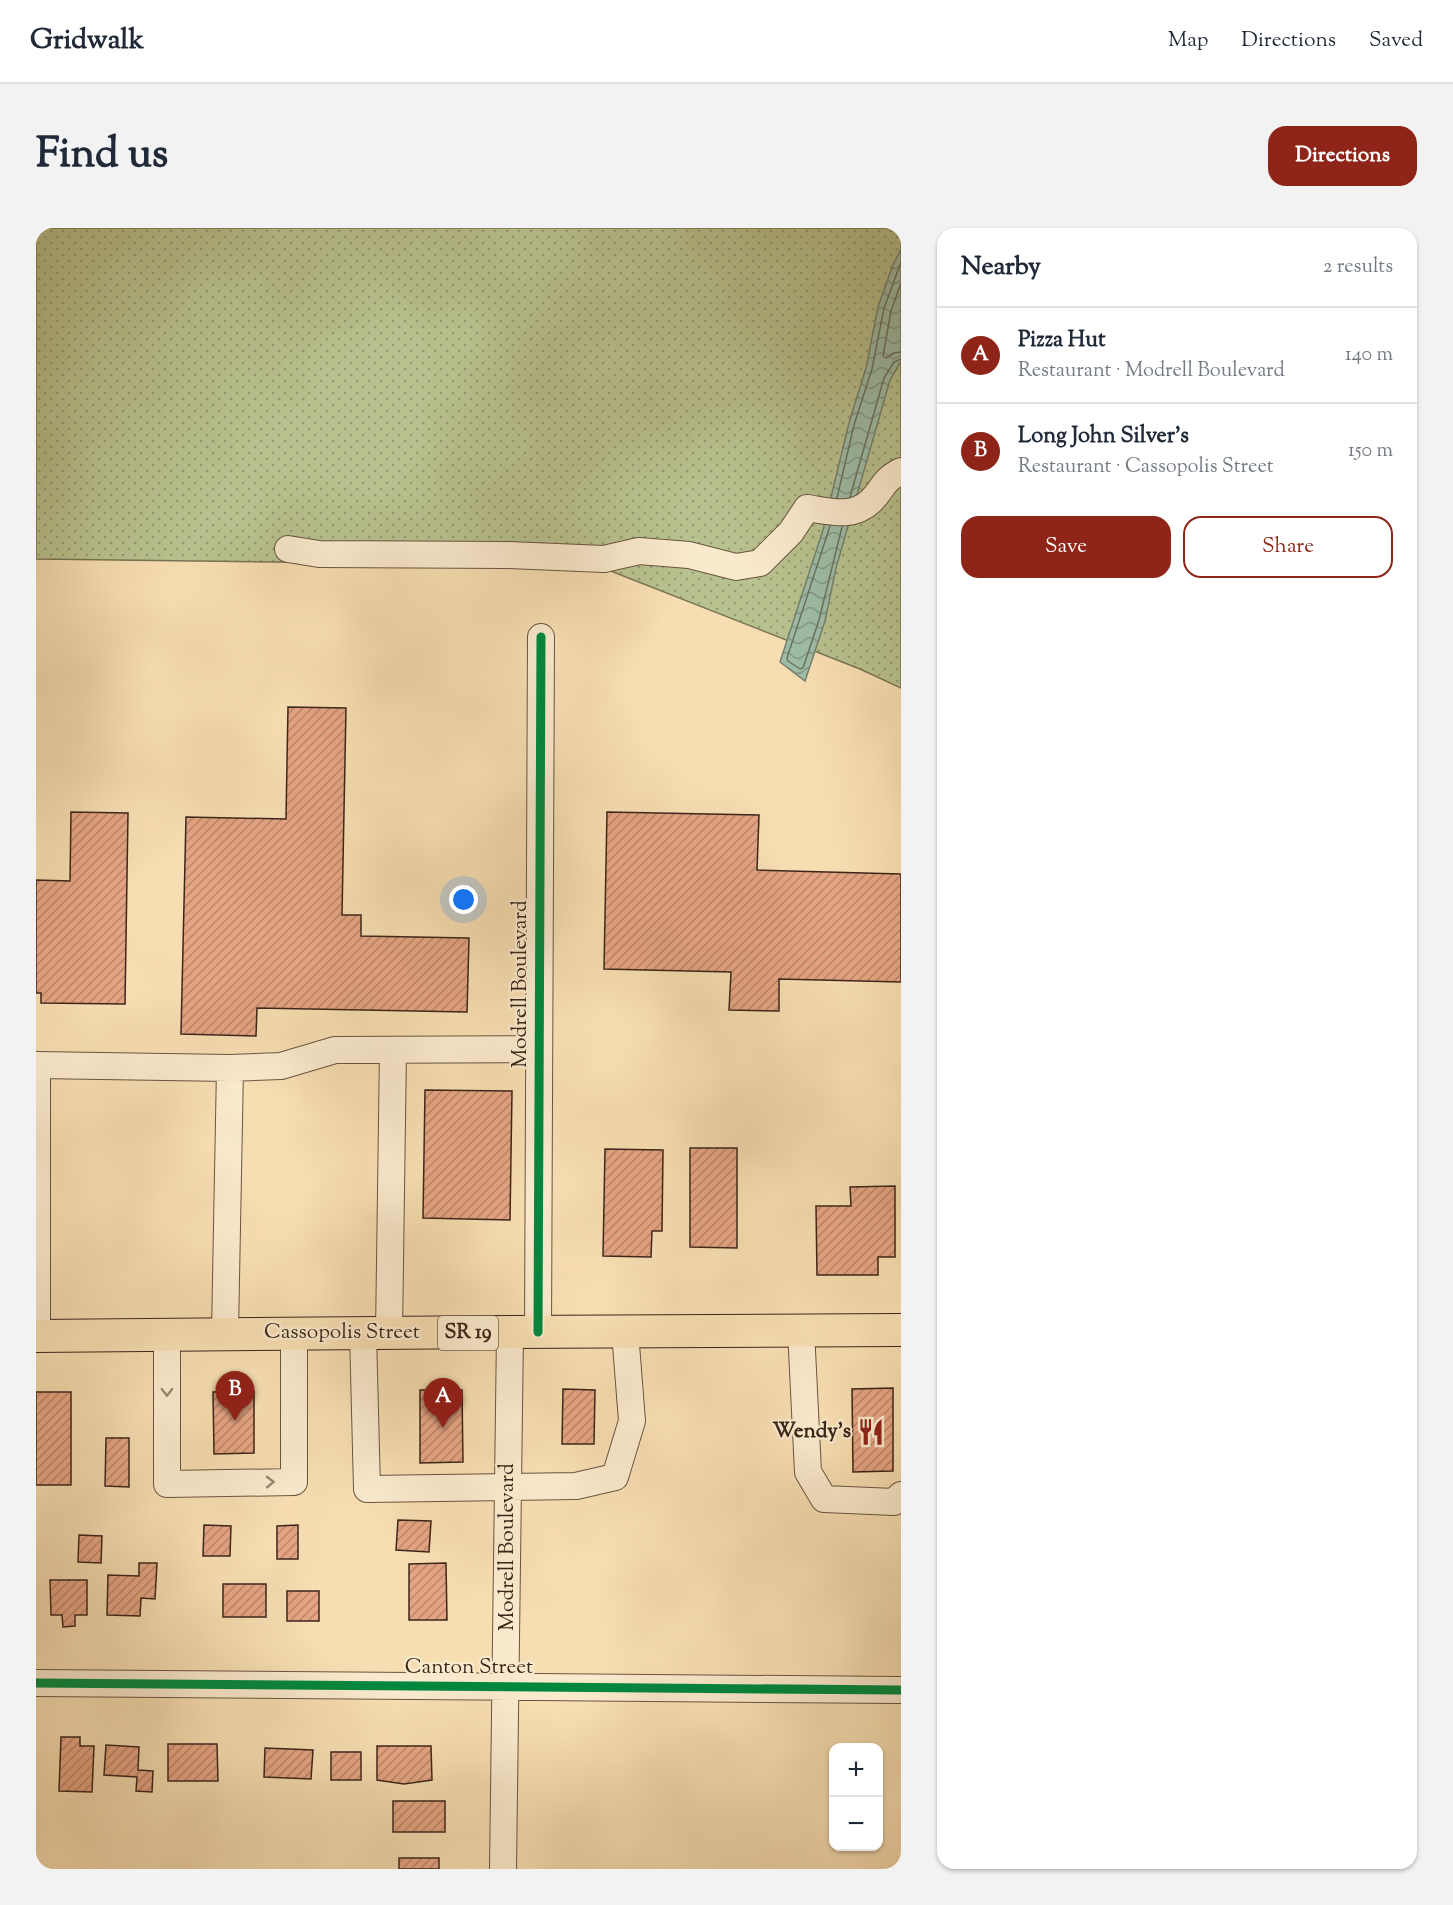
<!DOCTYPE html>
<meta charset="utf-8">
<style>
body{margin:0;font-family:"Sorts Mill Goudy",serif;background:#f2f2f3;color:#1f2937}
.controls{position:absolute;right:18px;bottom:18px;display:grid;overflow:hidden;border-radius:12px;box-shadow:0 2px 4px #0004}
.controls button{width:54px;height:54px;display:grid;place-items:center;padding:0;border:0;border-bottom:2px solid #e0e1e3;background:#fff;color:#1f2937;font:30px sans-serif}
.you{position:absolute;left:428px;top:672px;width:21px;height:21px;margin:-15px;border:4px solid #fff;border-radius:50%;background:#1a73e8;box-shadow:0 0 0 9px #1a73e833}
.badge{display:grid;place-items:center;width:39px;height:39px;border-radius:50%;background:#8f2418;color:#fff;font-size:20px;font-weight:700}
.pin{position:absolute;translate:-50% -50px;filter:drop-shadow(0 2px 3px #0008)}
.pin::after{content:'';position:absolute;top:32px;width:21px;height:18px;background:inherit;clip-path:polygon(0 0,100% 0,50% 100%)}
.list{margin:0;padding:0;list-style:none}
h2{display:flex;justify-content:space-between;align-items:center;height:78px;margin:0;padding:0 24px;font-size:26px}
h2 small{font-size:20px;font-weight:400;color:#747a83}
.list li{display:grid;grid-template-columns:39px 1fr auto;gap:18px;align-items:center;box-sizing:border-box;height:96px;padding:0 24px;border-top:2px solid #e0e1e3}
.list b{display:block;font-size:22px;white-space:nowrap}
.list p{margin:0;font-size:20px;white-space:nowrap;color:#747a83}
.list em{font-size:20px;font-style:normal;color:#747a83}
.actions{display:flex;gap:12px;padding:18px 24px}
.actions a{flex:1;padding:14px 0;border:2px solid #8f2418;border-radius:18px;text-align:center;font-size:21px;color:#8f2418}
.actions .main{background:#8f2418;color:#fff}
.map{position:relative;flex:none;width:865px;height:1641px;overflow:hidden;border-radius:18px}
header{display:flex;align-items:center;gap:36px;box-sizing:border-box;height:84px;padding:0 30px;background:#fff;border-bottom:2px solid #e0e1e3}
header strong{font-size:28px}
nav{display:flex;gap:33px;margin-inline-start:auto;font-size:21px}
.intro{display:flex;align-items:center;justify-content:space-between;box-sizing:border-box;height:144px;padding:0 36px}
h1{margin:0;font-size:42px}
.button{padding:15px 27px;border-radius:18px;background:#8f2418;color:#fff;font-size:21px;font-weight:700}
main{display:flex;gap:36px;padding:0 36px}
aside{flex:1;background:#fff;border-radius:18px;box-shadow:0 2px 4px #0004}
.map>svg:first-child{display:block}
.green{fill:url(#green-dots);stroke:#7a7454;stroke-width:1.5}
.water{fill:url(#water-waves);stroke:#76816f;stroke-width:1.5}
.lines{fill:none;stroke-linecap:round;stroke-linejoin:round}
.shore{stroke:#6c7260;stroke-width:1.5}
.building{fill:url(#building-hatch);stroke:#3b261a;stroke-width:1.5}
.minor-casing{stroke:#6a5440;stroke-width:28}
.major-casing{stroke:#3b261a;stroke-width:34}
.minor{stroke:#faeacd;stroke-width:26}
.major{stroke:#f7deb2;stroke-width:32}
.cycleway-casing{stroke:#faeacd;stroke-width:13}
.cycleway{stroke:#00873e;stroke-width:9}
.oneway{stroke:#9a8874}
.labels{text-anchor:middle;dominant-baseline:central;stroke-width:4.5;stroke-linejoin:round;paint-order:stroke}
.shield{fill:#faeacd;stroke:#746150;stroke-width:1.5}
.shield-label{font-size:20px;font-weight:bold;fill:#3b261a}
.street-label{font-size:21px;fill:#3b261a;stroke:#faeacd}
.poi-label{font-size:21px;font-weight:bold;fill:#3b261a;stroke:#faeacd;text-anchor:end}
</style>
<header>
<strong>Gridwalk</strong>
<nav><a>Map</a><a>Directions</a><a>Saved</a></nav>
</header>
<div class="intro"><h1>Find us</h1><a class="button">Directions</a></div>
<main>
<div class="map">
<svg width="865" height="1641" viewBox="0 0 865 1641">
<defs>
<pattern id="green-dots" width="8" height="8" patternUnits="userSpaceOnUse" patternTransform="scale(1.5)"><rect width="8" height="8" fill="#b8c28f"/><path d="M2 2h.1M6 6h.1" fill="none" stroke="#979d74" stroke-width="1.8" stroke-linecap="round"/></pattern>
<pattern id="water-waves" width="16" height="10" patternUnits="userSpaceOnUse" patternTransform="scale(1.5)"><rect width="16" height="10" fill="#9ebda7"/><path d="M0 5q4-4 8 0t8 0" fill="none" stroke="#829987"/></pattern>
<pattern id="building-hatch" width="6" height="6" patternUnits="userSpaceOnUse" patternTransform="scale(1.5)"><rect width="6" height="6" fill="#e5a483"/><path d="M-1 1l2-2M0 6l6-6M5 7l2-2" fill="none" stroke="#bb856a"/></pattern>
</defs>
<rect width="100%" height="100%" fill="#f7deb2"/>
<filter id="stains"><feTurbulence type="fractalNoise" baseFrequency=".00333" numOctaves="4"/><feColorMatrix values="0 0 0 0 .2 0 0 0 0 .09 0 0 0 0 .02 0 0 0 .5 -.17"/></filter>
<radialGradient id="worn" r=".72"><stop offset=".6" stop-color="#630" stop-opacity="0"/><stop offset="1" stop-color="#630" stop-opacity=".3"/></radialGradient>
<path class="green" d="M0,0H865V460L824,441L562,338L0,331Z"/>
<path class="water" d="M865,21V133L854,152L800,340L789,393L769,453L744,434L787,302L813,195L830,140L842,79L857,37Z"/>
<g class="lines">
<path class="shore" d="M865,55L855,83L847,128L850,130L858,125L865,124
M814,269L848,150L858,134L865,131
M801,270L818,197L836,141L848,80L865,34
M794,298L751,430L752,433L764,441L767,440L783,392L806,299"/>
</g>
<path class="building" d="M252,479L310,480L306,687H325V708L433,710L431,784L221,780L220,808L145,806L150,589L250,591Z
M35,584L92,585L89,776L5,775V765H0V652L34,653Z
M571,584L723,587L721,642L865,646V754L743,751V783L693,782L695,744L568,741Z
M389,862L476,863L474,992L387,990Z
M654,920H701V1020L654,1019Z
M569,921L627,922L626,1003H616L615,1029L567,1028Z
M859,958V1029H842V1047H781L780,978H815L814,959Z
M857,1160V1243L817,1244L816,1161Z
M527,1161L559,1162L558,1216H526Z
M384,1162H426L427,1234L384,1235Z
M218,1163V1225L178,1226L177,1164Z
M0,1164H35V1257H0Z
M70,1210H93V1259L69,1258Z
M362,1292L395,1293L393,1324L360,1322Z
M168,1297L195,1298L194,1328H167Z
M262,1297V1331H241V1298Z
M43,1307L66,1308L65,1335L42,1334Z
M103,1335H121L119,1371L105,1370L104,1388L71,1387L72,1347L103,1348Z
M410,1335L411,1392H373V1336Z
M14,1352H51V1387H39V1398L27,1399L26,1387H15Z
M187,1356H230V1389H187Z
M251,1363H283V1393H251Z
M25,1509H44V1518H58L56,1564L23,1563Z
M132,1516H181L182,1553H132Z
M70,1517L103,1519L102,1542L117,1543L116,1564L100,1563L101,1549L68,1547Z
M341,1518H395L396,1552L368,1556L341,1552Z
M229,1520L277,1522L275,1551L228,1549Z
M295,1524H325V1552H295Z
M357,1573H409V1604H357Z
M363,1630H403V1641H363Z"/>
<g class="lines">
<defs>
<path id="minor" d="M252,321L283,326L473,327L568,331L603,323L653,327L700,339L724,335L755,304L771,280C793,283 816,291 835,273C848,260 846,253 865,243
M765,1102L772,1244L788,1271L858,1274L865,1267
M189,1104L194,840
M502,1104L505,409
M131,1105V1256L258,1254V1105
M327,1105L331,1261L540,1258L579,1249L596,1193L589,1104
M353,1105L357,822
M1,1108V837L194,840L245,838L299,822L503,821
M0,1455L865,1462
M467,1641L474,1104"/>
<path id="major" d="M0,1108C288,1104 577,1104 865,1102"/>
</defs>
<use href="#minor" class="minor-casing"/>
<use href="#major" class="major-casing"/>
<use href="#minor" class="minor"/>
<use href="#major" class="major"/>
<defs>
<path id="cycleway" d="M502,1104L505,409
M0,1455L865,1462"/>
</defs>
<use href="#cycleway" class="cycleway-casing"/>
<use href="#cycleway" class="cycleway"/>
</g>
<defs><path id="oneway-chevron" d="M-2-3.5L2.5 0L-2 3.5" fill="none" stroke-width="1.6" stroke-linecap="round" stroke-linejoin="round" transform="scale(1.5)"/></defs>
<g class="oneway">
<use href="#oneway-chevron" transform="translate(131 1164) rotate(90)"/>
<use href="#oneway-chevron" transform="translate(234 1254) rotate(-1)"/>
</g>
<defs>
<symbol id="restaurant-bare" viewBox="-9 -9 18 18"><path d="M-5-6h1v4h1v-4h1v4h1v-4h1v5L-1.5 .5V6h-2V.5L-5-1ZM5-6V6H3V1.5H1.5Q1.5-4 5-6Z" fill="#8f2418" stroke="#faeacd" stroke-width="2.5" paint-order="stroke"/></symbol>
</defs>
<g fill-rule="evenodd">
<use href="#restaurant-bare" x="816" y="1185" width="38" height="38"/>
</g>
<g class="labels">
<rect class="shield" x="402" y="1088" width="60" height="34" rx="4.5"/>
<g class="shield-label">
<text x="432" y="1105">SR 19</text>
</g>
<g class="street-label">
<text transform="translate(485 756) rotate(-90)">Modrell Boulevard</text>
<text x="306" y="1105">Cassopolis Street</text>
<text transform="translate(472 1319) rotate(-90)">Modrell Boulevard</text>
<text x="433" y="1440">Canton Street</text>
</g>
<g class="poi-label">
<text x="815" y="1204">Wendy's</text>
</g>
</g>
<rect width="100%" height="100%" filter="url(#stains)"/>
<rect width="100%" height="100%" fill="url(#worn)"/>
</svg>
<div class="controls">
<button>+</button>
<button>−</button>
</div>
<div class="you"></div>
<div class="pin badge" style="left:407px;top:1200px">A</div>
<div class="pin badge" style="left:199px;top:1193px">B</div>
</div>
<aside>
<h2>Nearby<small>2 results</small></h2>
<ul class="list">
<li><span class="badge">A</span><div><b>Pizza Hut</b><p>Restaurant · Modrell Boulevard</p></div><em>140 m</em></li>
<li><span class="badge">B</span><div><b>Long John Silver's</b><p>Restaurant · Cassopolis Street</p></div><em>150 m</em></li>
</ul>
<div class="actions"><a class="main">Save</a><a>Share</a></div>
</aside>
</main>
